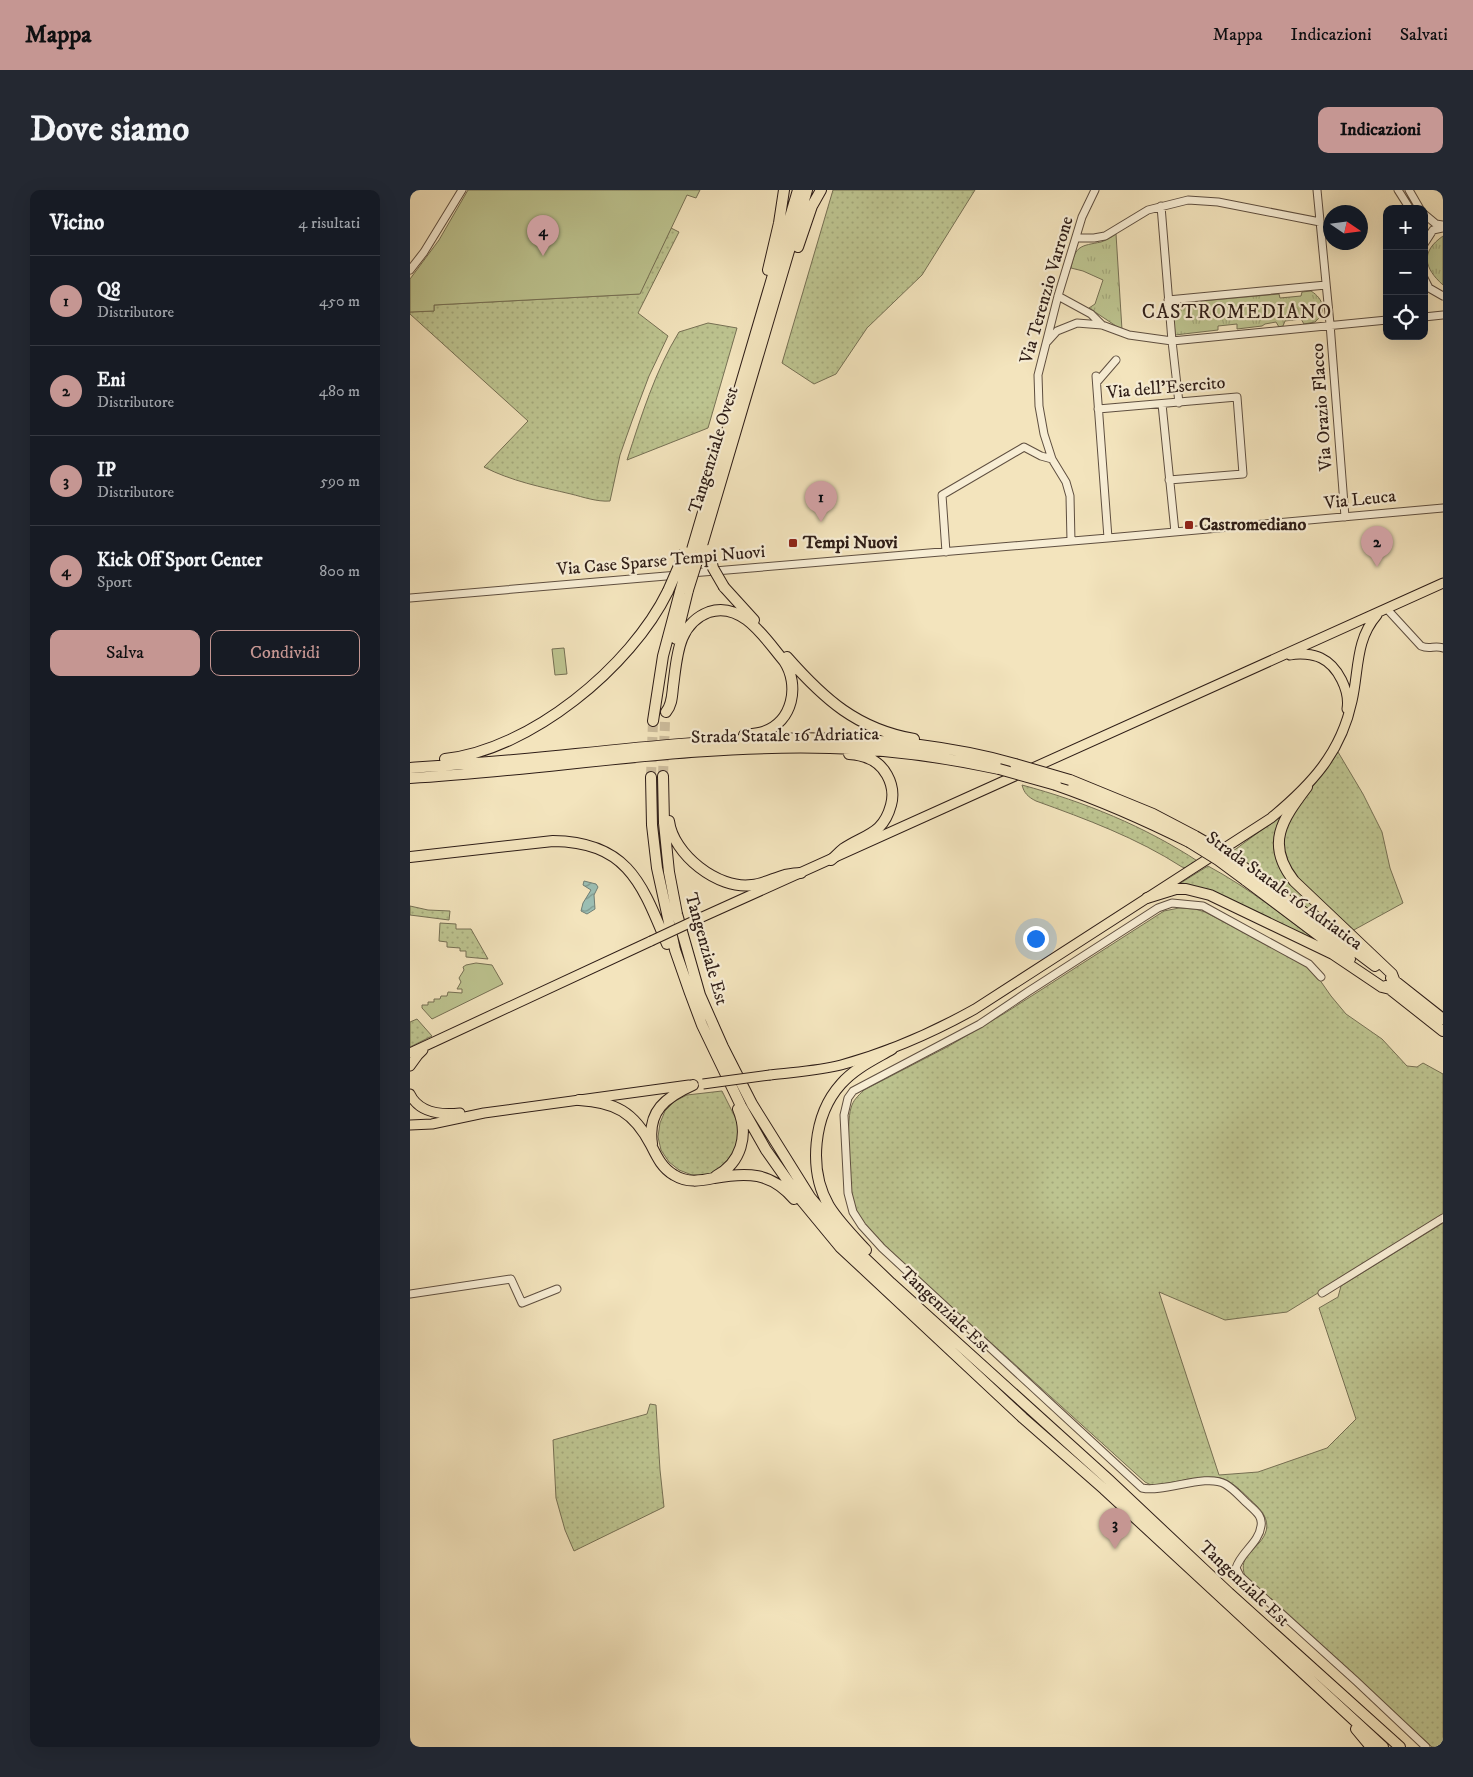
<!DOCTYPE html>
<html lang="it">
<meta charset="utf-8">
<style>
body{margin:0;font-family:"IM FELL DW Pica",serif;background:#242831;color:#f1f3f6}
.controls{position:absolute;right:15px;top:15px;display:grid;overflow:hidden;border-radius:10px;box-shadow:0 5px 20px #0002}
.controls button{width:45px;height:45px;display:grid;place-items:center;padding:0;border:0;border-bottom:1px solid #363941;background:#171b24;color:#f1f3f6;font:25px sans-serif}
.compass{position:absolute;left:913px;top:15px;width:45px;height:45px;border-radius:50%;background:#171b24;box-shadow:0 5px 20px #0002;rotate:103deg}
.you{position:absolute;left:625px;top:748px;width:18px;height:18px;margin:-12px;border:4px solid #fff;border-radius:50%;background:#1a73e8;box-shadow:0 0 0 8px #1a73e833}
.badge{display:grid;place-items:center;width:32px;height:32px;border-radius:50%;background:#c59692;color:#111;font-size:16px;font-weight:700}
.pin{position:absolute;translate:-50% -41px;filter:drop-shadow(0 1px 2px #0008)}
.pin::after{content:'';position:absolute;top:26px;width:18px;height:15px;background:inherit;clip-path:polygon(0 0,100% 0,50% 100%)}
.list{margin:0;padding:0;list-style:none}
h2{display:flex;justify-content:space-between;align-items:center;height:65px;margin:0;padding:0 20px;font-size:21px}
h2 small{font-size:16px;font-weight:400;color:#9ea1a6}
.list li{display:grid;grid-template-columns:32px 1fr auto;gap:15px;align-items:center;box-sizing:border-box;height:90px;padding:0 20px;border-top:1px solid #363941}
.list b{display:block;font-size:19px;white-space:nowrap}
.list p{margin:0;font-size:16px;white-space:nowrap;color:#9ea1a6}
.list em{font-size:16px;font-style:normal;color:#9ea1a6}
.actions{display:flex;gap:10px;padding:15px 20px}
.actions a{flex:1;padding:11px 0;border:1px solid #c59692;border-radius:10px;text-align:center;font-size:18px;color:#c59692}
.actions .main{background:#c59692;color:#111}
.icon{flex:none;width:28px;height:28px;fill:none;stroke:currentColor;stroke-width:2;stroke-linecap:round;stroke-linejoin:round}
.map{position:relative;flex:none;width:1033px;height:1557px;overflow:hidden;border-radius:10px}
header{display:flex;align-items:center;gap:30px;box-sizing:border-box;height:70px;padding:0 25px;background:#c59692;color:#111}
header strong{font-size:24px}
nav{display:flex;gap:28px;margin-inline-start:auto;font-size:18px}
.intro{display:flex;align-items:center;justify-content:space-between;box-sizing:border-box;height:120px;padding:0 30px}
h1{margin:0;font-size:35px}
.button{padding:12px 22px;border-radius:10px;background:#c59692;color:#111;font-size:18px;font-weight:700}
main{display:flex;gap:30px;padding:0 30px}
aside{flex:1;background:#171b24;border-radius:10px;box-shadow:0 5px 20px #0002}
.map>svg:first-child{display:block}
.grass{fill:url(#grass-dots);stroke:#767054}
.park{fill:url(#park-tufts);stroke:#767054}
.garden{fill:#bdc490;stroke:#767054}
.water{fill:url(#water-waves);stroke:#6f7e75}
.lines{fill:none;stroke-linecap:round;stroke-linejoin:round}
.highway-tunnel{stroke:#ccbc9c;stroke-width:10;stroke-dasharray:10 5;stroke-linecap:butt}
.minor-casing{stroke:#5f4f40;stroke-width:9}
.major-casing{stroke:#2e1d17;stroke-width:11}
.highway-casing{stroke:#2e1d17;stroke-width:12}
.minor{stroke:#f7edd4;stroke-width:7}
.major{stroke:#f3e4bd;stroke-width:9}
.highway{stroke:#f3e4bd;stroke-width:10}
.major-bridge-casing{stroke:#2e1d17;stroke-width:11;stroke-linecap:butt}
.highway-bridge-casing{stroke:#2e1d17;stroke-width:12;stroke-linecap:butt}
.major-bridge{stroke:#f3e4bd;stroke-width:9}
.highway-bridge{stroke:#f3e4bd;stroke-width:10}
.poi-dot{fill:#8f2418;stroke:#f7edd4;stroke-width:2}
.labels{text-anchor:middle;dominant-baseline:central;stroke-width:4.5;stroke-linejoin:round;paint-order:stroke}
.street-label{font-size:18px;fill:#2e1d17;stroke:#f7edd4}
.poi-label{font-size:18px;font-weight:bold;fill:#2e1d17;stroke:#f7edd4;text-anchor:start}
.quarter-label{font-size:20px;letter-spacing:1px;fill:#2e1d17;stroke:#f7edd4}
</style>
<header>
<strong>Mappa</strong>
<nav><a>Mappa</a><a>Indicazioni</a><a>Salvati</a></nav>
</header>
<div class="intro"><h1>Dove siamo</h1><a class="button">Indicazioni</a></div>
<main>
<aside>
<h2>Vicino<small>4 risultati</small></h2>
<ul class="list">
<li><span class="badge">1</span><div><b>Q8</b><p>Distributore</p></div><em>450 m</em></li>
<li><span class="badge">2</span><div><b>Eni</b><p>Distributore</p></div><em>480 m</em></li>
<li><span class="badge">3</span><div><b>IP</b><p>Distributore</p></div><em>590 m</em></li>
<li><span class="badge">4</span><div><b>Kick Off Sport Center</b><p>Sport</p></div><em>800 m</em></li>
</ul>
<div class="actions"><a class="main">Salva</a><a>Condividi</a></div>
</aside>
<div class="map">
<svg width="1033" height="1557" viewBox="0 0 1033 1557">
<defs>
<pattern id="grass-dots" width="8" height="8" patternUnits="userSpaceOnUse" patternTransform="scale(1.25)"><rect width="8" height="8" fill="#bdc490"/><path d="M2 2h.1M6 6h.1" fill="none" stroke="#a3a87b" stroke-width="1.8" stroke-linecap="round"/></pattern>
<pattern id="park-tufts" width="24" height="20" patternUnits="userSpaceOnUse" patternTransform="scale(1.25)"><rect width="24" height="20" fill="#bdc490"/><path d="M3 7l-1-3M5 7V3M7 7l1-3M15 17l-1-3M17 17v-4M19 17l1-3" fill="none" stroke="#a3a87b"/></pattern>
<pattern id="water-waves" width="16" height="10" patternUnits="userSpaceOnUse" patternTransform="scale(1.25)"><rect width="16" height="10" fill="#9bbeb3"/><path d="M0 5q4-4 8 0t8 0" fill="none" stroke="#7f9a91"/></pattern>
</defs>
<rect width="100%" height="100%" fill="#f3e4bd"/>
<filter id="stains"><feTurbulence type="fractalNoise" baseFrequency=".004" numOctaves="4"/><feColorMatrix values="0 0 0 0 .2 0 0 0 0 .09 0 0 0 0 .02 0 0 0 .5 -.17"/></filter>
<radialGradient id="worn" r=".72"><stop offset=".6" stop-color="#630" stop-opacity="0"/><stop offset="1" stop-color="#630" stop-opacity=".3"/></radialGradient>
<path class="grass" d="M423,0H565L512,85L457,138L426,184L404,194L372,173Z
M261,38L269,42L228,123L258,146L239,186L222,231L210,265L200,311C187,312 173,307 161,304C131,297 101,291 74,277L118,231L0,124V122L24,121V115L229,104Z
M298,133L327,138L298,238L217,270C231,227 245,181 269,142Z
M928,562L953,604L972,642L980,678L993,713L942,741C912,713 853,676 881,628C894,605 913,585 928,562Z
M612,595C675,612 734,636 789,672L776,678L772,677C727,648 676,629 626,611C618,607 614,603 612,595Z
M872,625L866,650L885,698L932,745L860,690L819,664Z
M798,676C839,698 875,727 912,755L769,694Z
M0,716L18,720L40,721L39,730L0,725Z
M769,718L785,719L795,722L899,777L907,786L921,806L936,824L972,849L997,876L1007,877L1013,873L1033,884V1026L877,1122L815,1130L749,1102L809,1285L848,1282L917,1258L946,1229L909,1118L928,1107L931,1096L1033,1033V1557H1022L835,1386C827,1365 848,1360 855,1344C860,1333 854,1323 847,1316C837,1307 826,1294 814,1289C799,1283 759,1294 741,1295L735,1292L484,1065C470,1050 452,1036 445,1018C439,1004 436,932 441,918C443,910 448,906 454,900L539,856L595,823L740,730L754,721Z
M30,733L46,734V739H61L78,769L56,767V761H50V758L37,757V752L29,751Z
M7,829L22,846L0,857V832Z
M312,901L329,935L326,961L308,980L296,985H282L269,980L259,972L251,960L248,947L250,933L255,921L265,911L277,905Z
M240,1214L246,1215L250,1280L254,1317L164,1361L155,1340L146,1308L143,1250L237,1224Z"/>
<path class="park" d="M706,44L712,140L679,118L685,114L693,90L673,81L661,78C665,55 671,56 691,52C697,50 702,47 706,44Z
M1033,46V95C1014,78 1010,62 1033,46Z
M901,101C914,109 917,122 905,132L894,134L891,129L875,131L873,136L869,137L866,132L855,134L852,136L827,139V134L808,136V140L765,145L763,114L777,113L778,117L791,116V111L869,104L870,108L891,106L892,102Z"/>
<path class="garden" d="M58,0H290L286,8L277,5L230,104L24,115V121L0,122V89L29,50Z
M154,458L157,484L145,485L142,459Z
M66,773L82,775L93,794L22,829L12,818V815H18V812H24V809H30L31,806H37L38,802L52,803V799H47L51,792L49,788L54,780L53,777L56,775Z"/>
<path class="water" d="M174,691L186,694L188,697L184,705L185,719L177,724L171,721L173,713L181,700L173,695Z"/>
<g class="lines">
<path class="highway-tunnel" d="M253,586L255,532
M241,587L243,531"/>
<defs>
<path id="minor" d="M907,0L920,134L935,327
M988,0L1000,19
M999,0L1010,19
M751,16L762,151L769,213
M1014,24L1026,34L1033,35
M666,48H684L695,46L738,20L778,10L808,12L910,32
M1014,54L1023,40L1033,38
M0,80L14,62L52,0
M1014,88L1019,98L1033,106
M648,106L681,124L692,135
M758,110L916,95
M1014,127L1033,125
M637,152L647,141L667,133L692,135L719,145L762,151L977,130
M686,186L698,348
M687,192L706,170
M752,214L765,342
M688,219L827,207L833,284L759,290
M661,351L660,306L656,292L642,269L634,244L629,216L628,185L648,106L672,27L685,0
M536,362L532,305L614,257L631,266L642,269
M281,383L698,348L1033,318
M0,408L268,385
M977,419L1011,456C1020,460 1024,455 1033,458
M911,787L899,774L793,716L762,713L748,718L619,801L570,834L443,901L438,908L434,925L438,1003L443,1022L452,1036L472,1058L732,1298C754,1303 796,1283 815,1294C824,1299 831,1308 838,1314C845,1321 853,1326 851,1336C849,1353 831,1362 826,1378L830,1386L946,1491L1016,1557
M912,1103L1033,1028
M0,1104L101,1089L112,1113L147,1099"/>
<path id="major" d="M880,465C889,463 903,464 911,468C928,476 940,501 937,519
M290,728L1033,393
M0,863L241,751
M0,876L8,865L13,860
M360,885C383,882 408,881 431,875C479,862 522,843 565,819L861,628C901,595 931,563 942,511C949,481 945,450 967,425
M0,904C9,923 31,925 50,923
M0,935L22,934L74,923L279,895"/>
<path id="highway" d="M388,57L402,16L411,0
M358,80L369,33L374,0
M290,362L397,0
M281,363L388,0
M314,397L344,430
M266,449L278,400
M377,467C414,509 447,539 504,549
M256,522C262,515 262,506 263,497C267,468 267,434 299,422C333,411 356,450 374,471C390,495 383,532 353,542C347,544 340,544 334,545
M243,531L253,466L270,402
M35,569C120,560 221,477 258,401
M0,578C55,574 111,570 166,564C311,549 463,534 605,574
M253,586L254,633L259,682L267,724L290,805L313,857L342,914L400,1007L436,1050L481,1093L699,1290L819,1403L990,1557
M241,587L242,635L247,678L265,760L280,803L292,835L331,916L356,960L392,1011L430,1057L613,1228L694,1299L973,1557
M0,588C140,580 279,554 420,558C477,559 533,567 589,579
M660,590L743,624L785,646
M646,595C692,611 735,630 779,652
M897,597C872,630 855,654 884,691L982,784L985,792
M259,631C263,664 308,700 342,695C353,694 364,688 375,685C380,684 386,683 391,683
M0,667L143,651C218,652 232,694 257,754
M421,670C425,667 429,662 433,659C455,644 473,645 481,615C484,604 482,594 477,585C469,570 455,565 439,564
M839,681L965,776
M835,690L940,769
M737,708L766,699H776L800,705L923,764L972,797L980,799
M981,788L1033,829
M976,796L1033,841
M169,910C205,912 224,922 241,955C247,967 252,978 264,985C277,993 290,991 304,988C337,982 361,982 384,1009
M242,954C237,921 256,907 283,895
M306,986C331,973 339,945 328,919
M456,1060C443,1046 429,1032 419,1016C398,980 403,925 431,894C445,878 465,869 482,859
M946,1539L961,1557"/>
</defs>
<use href="#minor" class="minor-casing"/>
<use href="#major" class="major-casing"/>
<use href="#highway" class="highway-casing"/>
<use href="#minor" class="minor"/>
<use href="#major" class="major"/>
<use href="#highway" class="highway"/>
<defs>
<path id="major-bridge" d="M241,751L290,728
M293,894L360,885"/>
<path id="highway-bridge" d="M299,360L303,378L314,397
M278,400L290,362
M258,401L275,362
M270,402L281,363
M605,574L660,590
M589,579L646,595
M785,646L813,662L839,681
M779,652L808,670L835,690"/>
</defs>
<use href="#major-bridge" class="major-bridge-casing"/>
<use href="#highway-bridge" class="highway-bridge-casing"/>
<use href="#major-bridge" class="major-bridge"/>
<use href="#highway-bridge" class="highway-bridge"/>
</g>
<g class="poi-dot">
<rect x="774" y="330" width="10" height="10" rx="2.5"/>
<rect x="378" y="348" width="10" height="10" rx="2.5"/>
</g>
<g class="labels">
<g class="street-label">
<text transform="translate(637 100) rotate(-74)">Via Terenzio Varrone</text>
<text transform="translate(756 198) rotate(-5)">Via dell'Esercito</text>
<text transform="translate(912 217) rotate(-94)">Via Orazio Flacco</text>
<text transform="translate(304 260) rotate(-73)">Tangenziale Ovest</text>
<text transform="translate(950 310) rotate(-6)">Via Leuca</text>
<text transform="translate(251 371) rotate(-5)">Via Case Sparse Tempi Nuovi</text>
<text transform="translate(375 546) rotate(-1)">Strada Statale 16 Adriatica</text>
<text transform="translate(874 701) rotate(36)">Strada Statale 16 Adriatica</text>
<text transform="translate(296 759) rotate(74)">Tangenziale Est</text>
<text transform="translate(535 1120) rotate(43)">Tangenziale Est</text>
<text transform="translate(834 1394) rotate(43)">Tangenziale Est</text>
</g>
<g class="poi-label">
<text x="789" y="335">Castromediano</text>
<text x="393" y="353">Tempi Nuovi</text>
</g>
<g class="quarter-label">
<text x="827" y="122">CASTROMEDIANO</text>
</g>
</g>
<rect width="100%" height="100%" filter="url(#stains)"/>
<rect width="100%" height="100%" fill="url(#worn)"/>
</svg>
<div class="controls">
<button>+</button>
<button>−</button>
<button><svg class="icon" aria-label="locate" viewBox="0 0 24 24"><circle cx="12" cy="12" r="6"/><path d="M12 2v4M12 18v4M2 12h4M18 12h4"/></svg></button>
</div>
<svg class="compass" viewBox="-18 -18 36 36"><path d="M0-13l5 13h-10z" fill="#e53935"/><path d="M0 13l5-13h-10z" fill="#9ea1a6"/></svg>
<div class="you"></div>
<div class="pin badge" style="left:411px;top:332px">1</div>
<div class="pin badge" style="left:967px;top:377px">2</div>
<div class="pin badge" style="left:705px;top:1359px">3</div>
<div class="pin badge" style="left:133px;top:66px">4</div>
</div>
</main>
